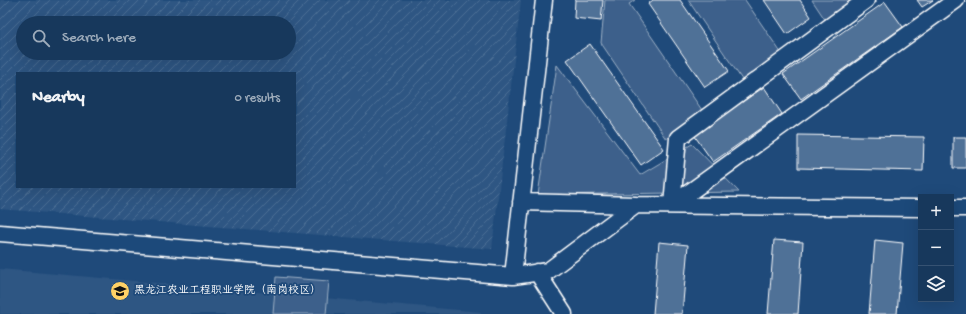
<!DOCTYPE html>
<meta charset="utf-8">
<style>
body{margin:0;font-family:"Gochi Hand","LXGW WenKai TC",sans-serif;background:#203f62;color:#f1f3f6}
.controls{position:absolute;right:12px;bottom:12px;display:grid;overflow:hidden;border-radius:0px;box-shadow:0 4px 16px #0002}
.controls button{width:36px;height:36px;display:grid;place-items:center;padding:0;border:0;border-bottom:1px solid #365272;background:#17385c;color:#f1f3f6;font:20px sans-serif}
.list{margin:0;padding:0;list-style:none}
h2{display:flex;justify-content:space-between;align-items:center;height:52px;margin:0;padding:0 16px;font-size:17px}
h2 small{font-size:13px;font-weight:400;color:#9eacbb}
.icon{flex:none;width:22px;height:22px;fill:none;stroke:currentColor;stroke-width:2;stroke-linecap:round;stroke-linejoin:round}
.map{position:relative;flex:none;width:966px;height:314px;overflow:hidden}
.search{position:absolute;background:#17385c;box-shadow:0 4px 16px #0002;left:16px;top:16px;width:280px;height:44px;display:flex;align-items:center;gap:10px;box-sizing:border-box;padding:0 14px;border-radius:22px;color:#9eacbb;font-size:15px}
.panel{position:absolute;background:#17385c;box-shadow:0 4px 16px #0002;left:16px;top:72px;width:280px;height:116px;border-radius:0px}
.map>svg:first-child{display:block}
.built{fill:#2e5683}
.industrial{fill:url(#industrial-furrows);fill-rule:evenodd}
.green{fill:#3c618b;stroke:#9eb0c5}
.building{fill:#507197;stroke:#fff}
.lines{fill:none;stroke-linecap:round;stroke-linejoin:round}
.minor-casing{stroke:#fff;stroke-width:19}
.minor{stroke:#1f4a7a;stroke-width:16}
.labels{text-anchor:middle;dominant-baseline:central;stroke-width:3.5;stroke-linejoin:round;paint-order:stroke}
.poi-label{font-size:11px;fill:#fff;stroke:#1f4a7a;text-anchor:start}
</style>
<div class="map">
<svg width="966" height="314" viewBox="0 0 966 314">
<defs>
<pattern id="industrial-furrows" width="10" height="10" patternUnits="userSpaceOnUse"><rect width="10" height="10" fill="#2e5683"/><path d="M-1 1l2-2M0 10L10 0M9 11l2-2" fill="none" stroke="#4d6f96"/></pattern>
</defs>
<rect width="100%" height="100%" fill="#1f4a7a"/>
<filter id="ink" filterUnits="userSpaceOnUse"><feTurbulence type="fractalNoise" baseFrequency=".025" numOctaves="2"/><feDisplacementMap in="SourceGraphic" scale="8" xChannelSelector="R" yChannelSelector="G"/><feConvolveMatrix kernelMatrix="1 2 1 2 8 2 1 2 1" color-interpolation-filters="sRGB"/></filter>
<g filter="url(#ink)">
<path class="built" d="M0,269L481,312V314H0Z"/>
<path class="industrial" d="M0,0H521L492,249L0,209ZM23,23H289V53H23ZM17,73H295V187H17Z"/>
<path class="green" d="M605,0H635L629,4L704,113L666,139L601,43Z
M688,0H745L788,63L749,90Z
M812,0H875L877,2L807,50L830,27Z
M557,65L640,175L692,144L739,192L538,195Z
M276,277L329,281L326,314H273Z"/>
<path class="building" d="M575,0H603L601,21L574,18Z
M653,0H680L729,71L705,87L648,4Z
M764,0H800L811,17L787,34Z
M917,0H933L922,7Z
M885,2L903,27L801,99L783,74Z
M590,44L664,149L641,165L567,60Z
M764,87L782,114L713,162L694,135Z
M798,135L924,137L923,171L798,168Z
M953,137H966V168H953Z
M774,240L803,242L798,314H768Z
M875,240L903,243L897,314H869Z
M659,242L688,245L682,314H653Z"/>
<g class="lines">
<defs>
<path id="minor" d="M521,202L636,205
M672,205L956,0
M672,205L678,138L866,0
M951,208H966
M0,233L513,276L548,271L636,205L921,208
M537,272L564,314
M513,276L544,0"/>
</defs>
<use href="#minor" class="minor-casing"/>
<use href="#minor" class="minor"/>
</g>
</g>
<defs>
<symbol id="university-disc" viewBox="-11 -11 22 22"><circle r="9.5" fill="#ffd166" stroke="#1f4a7a"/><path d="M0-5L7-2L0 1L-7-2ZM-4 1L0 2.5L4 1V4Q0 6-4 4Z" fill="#111"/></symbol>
</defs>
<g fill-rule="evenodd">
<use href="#university-disc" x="109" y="280" width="22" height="22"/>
</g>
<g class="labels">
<g class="poi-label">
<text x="134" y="291">黑龙江农业工程职业学院（南岗校区）</text>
</g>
</g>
</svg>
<div class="controls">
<button>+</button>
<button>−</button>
<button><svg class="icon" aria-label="layers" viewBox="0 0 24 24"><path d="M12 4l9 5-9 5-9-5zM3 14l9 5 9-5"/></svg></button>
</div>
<div class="search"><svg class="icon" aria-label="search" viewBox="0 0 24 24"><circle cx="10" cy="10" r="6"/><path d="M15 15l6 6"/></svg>Search here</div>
<section class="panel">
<h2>Nearby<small>0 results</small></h2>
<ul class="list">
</ul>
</section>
</div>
